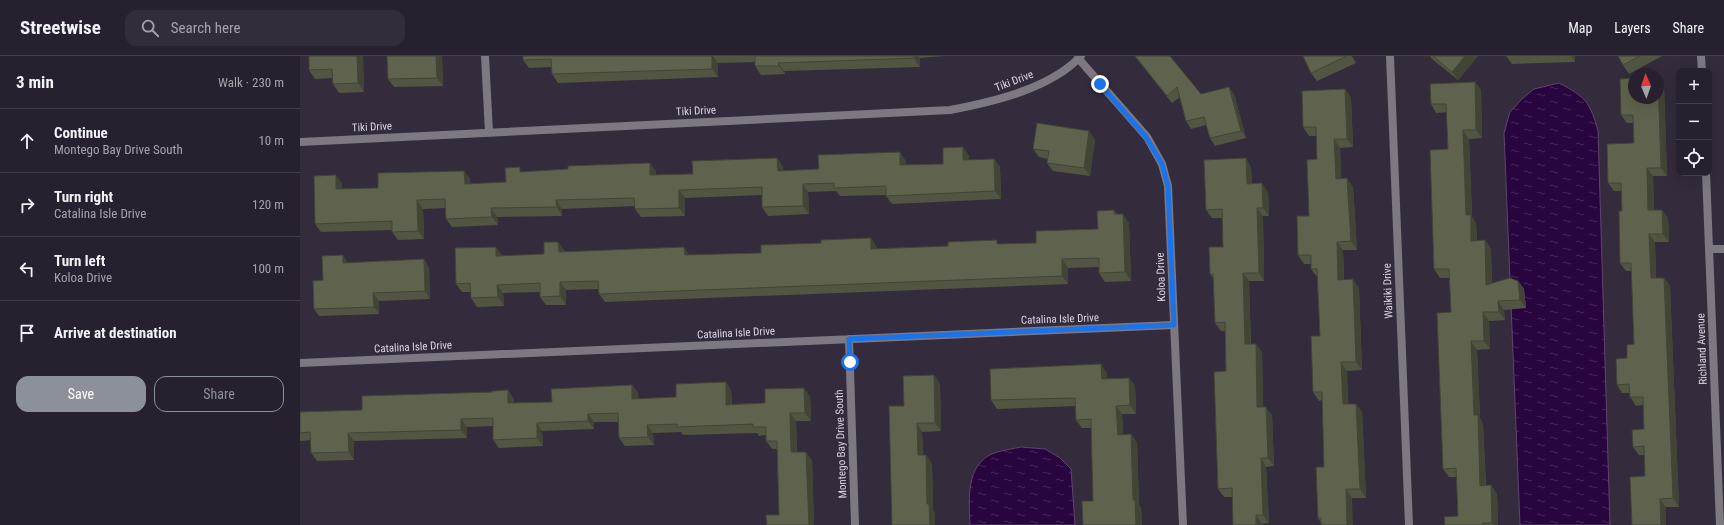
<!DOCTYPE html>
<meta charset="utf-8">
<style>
body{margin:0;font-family:"Roboto Condensed",sans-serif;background:#332d3a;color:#f1f3f6}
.controls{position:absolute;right:12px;top:12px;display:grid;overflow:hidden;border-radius:8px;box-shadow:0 4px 16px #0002}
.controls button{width:36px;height:36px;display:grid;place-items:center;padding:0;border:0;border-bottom:1px solid #433e4a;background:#27202e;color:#f1f3f6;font:20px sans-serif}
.compass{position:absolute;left:1328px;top:12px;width:36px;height:36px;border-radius:50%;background:#27202e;box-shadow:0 4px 16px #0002;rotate:358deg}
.stop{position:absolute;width:12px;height:12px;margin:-9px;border:3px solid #1a73e8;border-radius:50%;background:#fff}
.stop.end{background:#1a73e8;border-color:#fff;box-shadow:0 1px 4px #0008}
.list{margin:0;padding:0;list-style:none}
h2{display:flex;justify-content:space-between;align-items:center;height:52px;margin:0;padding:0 16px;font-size:17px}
h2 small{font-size:13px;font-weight:400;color:#a4a3aa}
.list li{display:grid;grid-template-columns:26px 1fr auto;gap:12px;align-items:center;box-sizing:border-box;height:64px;padding:0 16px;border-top:1px solid #433e4a}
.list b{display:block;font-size:15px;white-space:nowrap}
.list p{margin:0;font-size:13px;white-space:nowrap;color:#a4a3aa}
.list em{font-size:13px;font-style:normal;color:#a4a3aa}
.actions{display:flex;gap:8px;padding:12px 16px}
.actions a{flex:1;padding:9px 0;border:1px solid #8c9099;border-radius:12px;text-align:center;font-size:14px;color:#8c9099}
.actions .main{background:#8c9099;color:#fff}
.icon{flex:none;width:22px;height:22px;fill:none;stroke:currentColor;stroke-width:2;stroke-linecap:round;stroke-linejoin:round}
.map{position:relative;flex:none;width:1424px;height:469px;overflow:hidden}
header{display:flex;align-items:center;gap:24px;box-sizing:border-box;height:56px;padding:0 20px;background:#27202e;border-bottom:1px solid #433e4a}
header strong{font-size:19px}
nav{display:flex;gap:22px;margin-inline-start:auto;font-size:14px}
.search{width:280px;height:36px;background:#332d3a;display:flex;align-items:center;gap:10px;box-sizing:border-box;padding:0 14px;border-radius:12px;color:#a4a3aa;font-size:15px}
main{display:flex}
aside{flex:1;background:#27202e}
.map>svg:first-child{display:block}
.water{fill:url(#water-ripples);stroke:#5f4470}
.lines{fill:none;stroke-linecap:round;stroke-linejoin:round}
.street{stroke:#7d7882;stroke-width:8}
.wall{fill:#525542}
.shaded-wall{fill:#424536}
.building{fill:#5f634d;stroke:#424536}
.route{stroke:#1a73e8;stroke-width:5}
.labels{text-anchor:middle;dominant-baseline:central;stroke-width:3.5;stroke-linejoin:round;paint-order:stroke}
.street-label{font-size:11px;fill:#dcd6e2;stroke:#342b3d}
</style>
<header>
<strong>Streetwise</strong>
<div class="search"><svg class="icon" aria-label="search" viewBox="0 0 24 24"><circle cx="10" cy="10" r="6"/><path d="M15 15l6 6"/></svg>Search here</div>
<nav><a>Map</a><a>Layers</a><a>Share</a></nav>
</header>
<main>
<aside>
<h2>3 min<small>Walk · 230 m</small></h2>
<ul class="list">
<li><svg class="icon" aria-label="ahead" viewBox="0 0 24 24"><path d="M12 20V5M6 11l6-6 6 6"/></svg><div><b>Continue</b><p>Montego Bay Drive South</p></div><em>10 m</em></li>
<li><svg class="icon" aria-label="right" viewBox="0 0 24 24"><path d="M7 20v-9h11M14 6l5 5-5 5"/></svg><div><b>Turn right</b><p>Catalina Isle Drive</p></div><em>120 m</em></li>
<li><svg class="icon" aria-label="left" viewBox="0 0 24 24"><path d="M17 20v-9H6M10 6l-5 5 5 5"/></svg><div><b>Turn left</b><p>Koloa Drive</p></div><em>100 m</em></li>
<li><svg class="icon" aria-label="arrive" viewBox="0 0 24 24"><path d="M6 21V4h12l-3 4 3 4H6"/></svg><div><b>Arrive at destination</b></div></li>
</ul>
<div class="actions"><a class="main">Save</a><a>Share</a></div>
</aside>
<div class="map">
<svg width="1424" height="469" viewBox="0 0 1424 469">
<defs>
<pattern id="water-ripples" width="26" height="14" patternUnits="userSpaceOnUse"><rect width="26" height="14" fill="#29053f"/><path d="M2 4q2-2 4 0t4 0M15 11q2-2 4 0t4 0" fill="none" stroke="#47295a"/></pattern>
</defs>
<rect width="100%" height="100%" fill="#342b3d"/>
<path class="water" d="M1259,27C1286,41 1290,46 1298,75L1310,469H1220L1204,77L1210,56L1222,43L1234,33Z
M721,391L745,393L760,402L771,413L775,469H670C669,445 665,408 694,397C703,394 712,393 721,391Z"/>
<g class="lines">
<path class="street" d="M185,0L189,76
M1090,0L1109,469
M1401,0L1402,15
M778,2L847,81L862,108L868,130L883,469
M0,86L650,54C692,46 750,33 781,0
M1406,117L1420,469
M1409,193H1424
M549,283L555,469
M0,307L874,269"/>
</g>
<path class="wall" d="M63,0L64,36L39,37L33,28L32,22L15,23L9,14Z
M87,0H142L143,30L94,31L88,23Z
M223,0H643L620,2V11L484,15L485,18L461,19L455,10V6L418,7V21L258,27L252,18V11L229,12L223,4Z
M835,0L901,38H934L946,82L915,90L910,82L906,69L891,73L886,65L880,41L872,47L840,7Z
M1003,0H1052L1056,7L1017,25L1011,17Z
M1130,0H1178L1158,24L1132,3Z
M1206,0H1275V6L1212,8Z
M1318,0H1362L1329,18L1323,9Z
M1358,21L1364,30L1367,120H1353L1354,154H1362L1368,162L1369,186H1355L1356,222H1364L1370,230L1379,451H1366V469L1345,420V399H1339L1333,391L1344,373L1343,349L1336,350L1330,341V337H1322L1317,329L1327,302L1334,288L1332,215H1326L1320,207L1322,155L1321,135H1314L1308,127L1334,87L1333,67H1327L1321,59Z
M1175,26L1181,34L1182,82L1169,83L1172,161L1176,167L1177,185L1185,184L1191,193L1192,227L1218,225L1224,233L1226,252L1204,254L1205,264L1189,265L1190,293L1177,294L1180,362L1183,368L1186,429L1197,438L1198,469H1145L1158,460L1157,421H1149L1143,413L1151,256L1150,222H1140L1134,213L1148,93L1147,56L1136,57L1131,48Z
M1045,33L1051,42L1053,91L1040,92L1041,122L1053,131L1057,194H1043L1044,224L1059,232L1062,314L1047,315L1048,348H1056L1062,356L1066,442H1052L1021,467L1018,462L1024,411L1022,344L1019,345L1013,336L1020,280L1017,221L1011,213V208H1004L998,199L1009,160L1017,103L1016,80H1009L1003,71Z
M795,83L790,120L753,115L747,107L748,103L739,101L733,93Z
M663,91L669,100V104L694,103L700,111L701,143L592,148L586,140V139L540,140L536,135L508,136L509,158L468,160L462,151V139L385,142V160L341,161L335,153V150L262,153V160L197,161L198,169L152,171L146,163V152L123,153L124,183L98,184L92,176V174L21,176L15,168L42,127V133L78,132L164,115L170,123V128L206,126L223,116L356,115V119L393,118L477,102L483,111V115L519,113L606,105V109L643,108Z
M951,111L952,128L968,136L969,160H963L964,225H949L951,288H956L962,296L963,351L972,359L974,410L966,411L969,467L962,468L932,441H924L918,433L926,315L925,275H921L915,267L914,223L910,218L923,191L922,162H912L906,154Z
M814,154L817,158L829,167L831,225L805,226L799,217V211L768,212V228L305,246L299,238L298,233L266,234V249H246L240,241V236L203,237L204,250L177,251L171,242V236H162L156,228L202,199V200L244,198L258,186L264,194L265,196L390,199L461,197L577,191V193L736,187L798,173Z
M48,207L129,211L130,243L79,245V258L19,260L14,253L23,224Z
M807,317V322H829L835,330L836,358H822L823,379L831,378L837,387L839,449L841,452L842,469H783L793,445L791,372H782L776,364V350L697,353L691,344Z
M634,319L640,328L641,375L622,376L623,399H626L632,408L633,454L635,457V469L604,350Z
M332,329L338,337V343L376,341L431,334L432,348L465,347L510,340L511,365H496L497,396L512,404L514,469H467L479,459L477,393H472L466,385V379L459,380L457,377L383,379L381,376L353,377L354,389L325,390L319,382L318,366H294V373L242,375L243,390L199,392L193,384V370L167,371V382L54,385V404L17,405L11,397V384L0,385V356L62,354L208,334L213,342L214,347L252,346Z"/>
<path class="shaded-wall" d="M57,0H63L64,36L58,27Z
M136,0H142L143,30L137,22Z
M412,0H413L418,7V21L412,13Z
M614,0H618L620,2V11L614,2Z
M1051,0H1052L1056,7Z
M1165,0H1178L1158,24L1152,16Z
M1271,0H1275V6Z
M478,7L484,15L485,18L479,10Z
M1358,21L1364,30L1367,120L1361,112Z
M1175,26L1181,34L1182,82L1176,74Z
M929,31L934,38L946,82L941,75Z
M1045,33L1051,42L1053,91L1047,83Z
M1163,74L1169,83L1172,161L1176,167L1177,193L1171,185L1166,159Z
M789,75L795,83L790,120L784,112Z
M1034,83L1040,92L1042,131L1036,123Z
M663,91L669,100V113L663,104Z
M600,96L606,105V118L600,109Z
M477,102L483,111V123L478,115Z
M946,102L951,111L952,136L947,128Z
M694,103L700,111L701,143L695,135Z
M350,107L356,115V128L350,119Z
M1347,112L1353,120L1354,163L1348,154Z
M164,115L170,123L171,137L165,128Z
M36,119L42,127V142L36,133Z
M1047,122L1053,131L1057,194L1051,185Z
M962,127L968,136L969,160L963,152Z
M503,128L508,136L509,158L503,150Z
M379,134L385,142V160L379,152Z
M117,144L123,153L124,183L118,175Z
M256,144L262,153V160L257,151Z
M191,152L197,161L198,169L192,161Z
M957,152L963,160L964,225L959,217Z
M1362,154L1368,162L1369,186L1363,178Z
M823,158L829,167L831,225L825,216Z
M1349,178L1355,186L1356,231L1351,222Z
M571,182L577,191V201L571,193Z
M1185,184L1191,193L1192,237L1186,229Z
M258,186L264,194L265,204L259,196Z
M1037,186L1043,194L1044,232L1038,224Z
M196,191L202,199V209L196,200Z
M384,191L390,200L385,199Z
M43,199L48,207H43Z
M124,203L129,211L130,243L125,235Z
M762,203L768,212V228L762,220Z
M943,217L949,225L951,297L945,288Z
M1364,222L1370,230L1379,451L1373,442Z
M1053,223L1059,232L1062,314L1056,306Z
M1218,225L1224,233L1226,252L1220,244Z
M260,226L266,234V249L260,240Z
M197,229L203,237L204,250L198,241Z
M73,237L79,245V258L74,251Z
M1198,245L1204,254L1205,264L1199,256Z
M1183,256L1189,265L1190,293L1184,285Z
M1171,285L1177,294L1180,362L1183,368L1186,438L1180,430L1174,359Z
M956,288L962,296L963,360L957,351Z
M1041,306L1047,315L1049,357L1043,348Z
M801,308L807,317L808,331L802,323Z
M634,319L640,328L641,375L635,367Z
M829,322L835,330L836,358L830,349Z
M426,326L431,334L432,357L426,349Z
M332,329L338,337V351L332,343Z
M504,332L510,340L511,365L505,357Z
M208,334L213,342L214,356L208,347Z
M1056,348L1062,356L1066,442L1060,433Z
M816,350L822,358L824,387L818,379Z
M966,351L972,359L974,410L968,402Z
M490,357L496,365L497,404L491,396Z
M288,358L294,366V373L288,365Z
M161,363L167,371V382L161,374Z
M237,367L242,375L243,390L237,382Z
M617,367L622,376L624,408L618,399Z
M347,369L353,377L354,389L348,381Z
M48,377L54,385V404L49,396Z
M831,378L837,387L839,449L841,452L842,469H836L833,444Z
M506,396L512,404L514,469H509Z
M626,399L632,408L633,454L635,457V469H630L627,448Z
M961,402L966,411L969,467L963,459Z
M1191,429L1197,438L1198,469H1194L1192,467Z
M1046,433L1052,442L1053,469H1047Z
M1360,443L1366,451V469H1361Z
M956,459L962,468V469H956Z"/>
<path class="building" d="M9,0H57L58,27L33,28L32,13L9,14Z
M87,0H136L137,22L88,23Z
M223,0H412V13L252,18L251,3L223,4Z
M455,0H614V2L478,7L479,10H455Z
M835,0H870L901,38L929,31L941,75L910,82L904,61L886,65L877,31L867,40Z
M1003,0H1047L1011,17Z
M1133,0H1165L1152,16Z
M1318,0H1340L1323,9Z
M1358,21L1361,112H1347L1348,154H1362L1363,178H1349L1351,222H1364L1373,442L1360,443L1361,469H1332L1330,421L1345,420L1344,390L1333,391L1332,374L1344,373L1343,341H1330L1329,328L1317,329L1316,303L1327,302V289L1334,288L1331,207H1320L1319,155H1322L1321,127H1308L1307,88L1334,87L1333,59H1321L1320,23L1334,22V42H1358Z
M1175,26L1176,74H1163L1166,159H1171V185L1185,184L1186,229L1210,222L1218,225L1220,244L1198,245L1199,256H1183L1184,285H1171L1174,359H1178L1180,430L1191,429L1192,467H1183V469H1145L1144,461L1158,460L1156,412L1143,413L1137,257L1151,256L1149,213H1134L1130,94L1148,93L1146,48H1131L1130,28Z
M1045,33L1047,83H1034L1036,123L1047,122L1051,185L1037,186L1038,224L1053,223L1056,306H1041L1043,348H1056L1060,433H1046L1047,469H1021V462H1018L1016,411H1024L1022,336H1013L1011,280H1020L1017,213H1011V199H998L997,160H1009L1007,104L1017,103L1016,71H1003L1002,35Z
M737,67L789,75L784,112L747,107L749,95L733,93Z
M663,91V104L694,103L695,135L586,140V130L534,132V127L503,128V150L462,151V131L379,134V152L335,153L334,142L256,144L257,151L191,152L192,161L146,163L145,143L117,144L118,175L92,176V165L15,168L14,120L36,119V133L78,132V117L164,115L165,128L206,126L205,112L220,111V116L268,113V110L350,107V119L393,118L392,105L477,102L478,115L519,113L518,99L600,96V109L643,108V92Z
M946,102L947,128L962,127L963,152H957L959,217H943L945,288H956L957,351H966L968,402H961L963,459H956V469H933L932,432L918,433L914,316L926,315L925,266L915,267L913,218H910L909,191H923L922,153L906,154L904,104Z
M814,154V158H823L825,216L799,217V202L762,203V220L299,238L298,225L260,226V240L240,241V227L197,229L198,241L171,242L170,227L156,228L155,192L196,191V200L244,198V186H258L259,196L384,191L385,199L461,197V189L521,187V184L571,182V193L648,190V186L697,184V188L736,187V175L798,173L797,155Z
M43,199V207L124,203L125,235L73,237L74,251L14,253L13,225L23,224L22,200Z
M801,308L802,323L829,322L830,349L816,350L818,379L831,378L833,444H835L836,469H783L782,445H793L791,363L776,364L775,342L691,344L690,313Z
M634,319L635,367H617L618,399H626L627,448H629L630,469H592L589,350H604L603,320Z
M426,326V349L465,347V333L504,332L505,357H490L491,396H506L509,469H467L466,459H479L477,385H466V371H453V368L377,371V368L347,369L348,381L319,382L318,357L288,358V365L237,367V382L193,384V362L161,363V374L48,377L49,396L11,397L10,376L0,377V356L62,354V340L192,336V335L208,334V347L252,346L251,333L332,329V343L376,341V328Z"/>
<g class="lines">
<path class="route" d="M550,306L549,283L874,269L868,130L862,108L846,81L800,28"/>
</g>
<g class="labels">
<g class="street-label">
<text transform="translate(714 25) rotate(-21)">Tiki Drive</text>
<text transform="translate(396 55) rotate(-3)">Tiki Drive</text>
<text transform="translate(72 71) rotate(-3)">Tiki Drive</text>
<text transform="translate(861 221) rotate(-92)">Koloa Drive</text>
<text transform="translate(1088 235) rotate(-92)">Waikiki Drive</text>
<text transform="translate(760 263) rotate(-2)">Catalina Isle Drive</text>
<text transform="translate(436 277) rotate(-3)">Catalina Isle Drive</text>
<text transform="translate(113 291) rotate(-3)">Catalina Isle Drive</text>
<text transform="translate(1402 293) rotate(-92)">Richland Avenue</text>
<text transform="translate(541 388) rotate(-92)">Montego Bay Drive South</text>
</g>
</g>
</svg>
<div class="controls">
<button>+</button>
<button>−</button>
<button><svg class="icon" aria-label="locate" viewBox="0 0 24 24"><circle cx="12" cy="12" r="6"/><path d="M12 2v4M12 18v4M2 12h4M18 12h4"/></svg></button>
</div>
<svg class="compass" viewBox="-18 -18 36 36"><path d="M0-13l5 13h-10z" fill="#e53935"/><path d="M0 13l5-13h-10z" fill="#a4a3aa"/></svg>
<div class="stop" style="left:550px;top:306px"></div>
<div class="stop end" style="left:800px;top:28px"></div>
</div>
</main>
